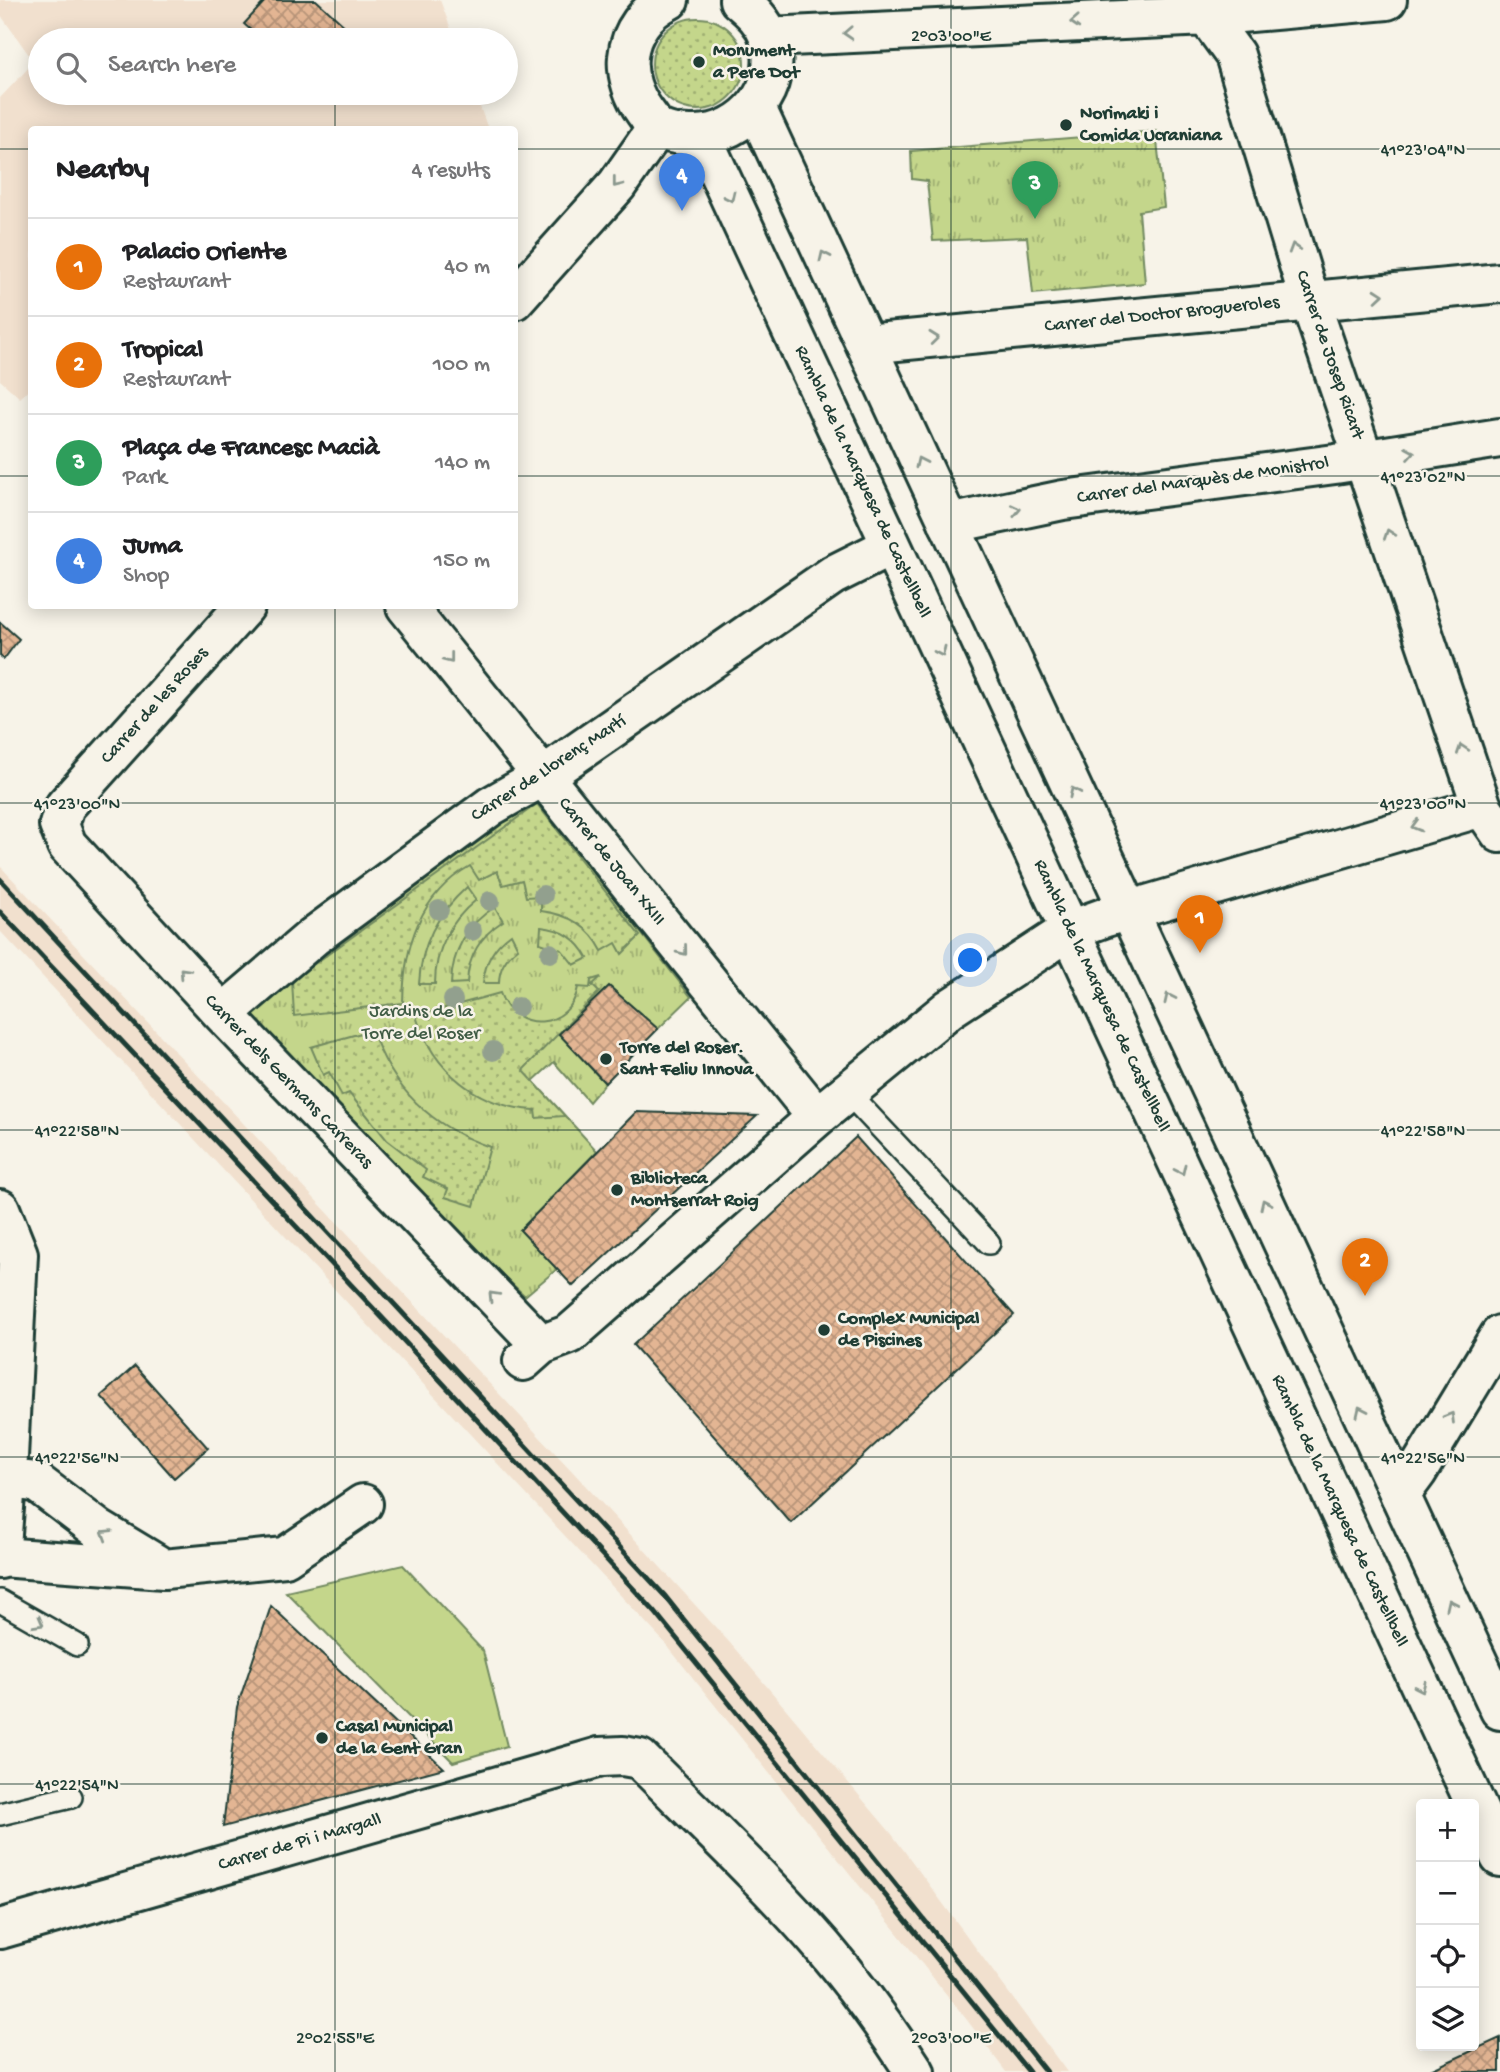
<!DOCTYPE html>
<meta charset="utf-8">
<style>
body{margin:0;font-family:"Gochi Hand",sans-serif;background:#f6f6f6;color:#202124}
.controls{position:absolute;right:21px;bottom:21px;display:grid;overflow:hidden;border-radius:7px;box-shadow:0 4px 18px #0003}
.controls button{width:63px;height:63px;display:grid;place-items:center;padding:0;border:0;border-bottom:2px solid #e0e0e0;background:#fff;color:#202124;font:35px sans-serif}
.you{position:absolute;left:971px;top:961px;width:24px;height:24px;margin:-18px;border:5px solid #fff;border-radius:50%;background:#1a73e8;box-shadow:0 0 0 10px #1a73e833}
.badge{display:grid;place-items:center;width:46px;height:46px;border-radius:50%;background:#1f3d34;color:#fff;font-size:23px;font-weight:700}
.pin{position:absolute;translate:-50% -58px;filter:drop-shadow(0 2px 4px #0008)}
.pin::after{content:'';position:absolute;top:37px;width:24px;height:21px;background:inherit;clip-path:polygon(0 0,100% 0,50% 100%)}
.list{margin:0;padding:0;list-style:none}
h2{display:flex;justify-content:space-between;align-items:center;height:91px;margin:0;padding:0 28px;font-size:30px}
h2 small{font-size:23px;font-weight:400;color:#757577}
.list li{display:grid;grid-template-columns:46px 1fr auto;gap:21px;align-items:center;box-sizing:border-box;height:98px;padding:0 28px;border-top:2px solid #e0e0e0}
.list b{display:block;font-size:26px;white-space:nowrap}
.list p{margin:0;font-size:23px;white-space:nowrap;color:#757577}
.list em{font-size:23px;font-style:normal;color:#757577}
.icon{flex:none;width:38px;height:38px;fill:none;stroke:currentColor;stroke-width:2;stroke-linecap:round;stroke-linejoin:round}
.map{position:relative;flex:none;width:1500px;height:2072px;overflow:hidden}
.search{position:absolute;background:#fff;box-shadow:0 4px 18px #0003;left:28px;top:28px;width:490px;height:77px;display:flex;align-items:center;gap:18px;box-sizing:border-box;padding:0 24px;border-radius:38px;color:#757577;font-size:26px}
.panel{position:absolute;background:#fff;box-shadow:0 4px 18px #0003;left:28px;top:126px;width:490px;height:483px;border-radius:7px}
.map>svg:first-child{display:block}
.built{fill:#f1e0ce}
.grass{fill:#c4d68b;stroke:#728a60;stroke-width:2}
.park{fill:url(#park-tufts);stroke:#728a60;stroke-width:2}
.garden{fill:url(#garden-dots);stroke:#728a60;stroke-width:2}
.building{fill:url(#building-cross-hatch);stroke:#1f3d34;stroke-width:2}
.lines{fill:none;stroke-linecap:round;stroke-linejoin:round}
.lane-casing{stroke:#1f3d34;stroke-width:26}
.street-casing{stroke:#1f3d34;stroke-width:44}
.secondary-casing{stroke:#1f3d34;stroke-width:44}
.lane{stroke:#f7f3e8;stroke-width:21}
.street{stroke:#f7f3e8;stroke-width:38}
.secondary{stroke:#f7f3e8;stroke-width:38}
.rail{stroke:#1f3d34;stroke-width:5}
.tree{fill:#92a08e}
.oneway{stroke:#8b988e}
.ticks{fill:none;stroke:#1f3d34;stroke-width:2;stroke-opacity:0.45}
.poi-dot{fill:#1f3d34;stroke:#f7f3e8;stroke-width:2.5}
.labels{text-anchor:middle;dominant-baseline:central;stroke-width:5;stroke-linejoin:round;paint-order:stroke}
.poi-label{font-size:19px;font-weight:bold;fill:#1f3d34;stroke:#f7f3e8;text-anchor:start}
.street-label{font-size:19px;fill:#1f3d34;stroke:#f7f3e8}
.park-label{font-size:19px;fill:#405c45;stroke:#f7f3e8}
.ticks-label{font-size:18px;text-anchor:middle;fill:#1f3d34;stroke:#f7f3e8;stroke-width:5;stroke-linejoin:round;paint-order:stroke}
</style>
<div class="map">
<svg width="1500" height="2072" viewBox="0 0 1500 2072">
<defs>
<pattern id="park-tufts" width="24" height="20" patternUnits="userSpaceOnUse" patternTransform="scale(1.75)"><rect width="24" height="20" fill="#c4d68b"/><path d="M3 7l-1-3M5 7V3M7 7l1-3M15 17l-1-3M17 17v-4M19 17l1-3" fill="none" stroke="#9faf72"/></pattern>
<pattern id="garden-dots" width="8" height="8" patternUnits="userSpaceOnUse" patternTransform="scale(1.75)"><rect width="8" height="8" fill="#c4d68b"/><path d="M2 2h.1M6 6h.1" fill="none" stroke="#9faf72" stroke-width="1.8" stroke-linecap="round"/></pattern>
<pattern id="building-cross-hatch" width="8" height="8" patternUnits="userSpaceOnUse" patternTransform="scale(1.75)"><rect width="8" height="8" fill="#e3b593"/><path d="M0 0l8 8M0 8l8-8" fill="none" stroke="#b79479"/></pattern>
</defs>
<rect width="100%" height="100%" fill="#f7f3e8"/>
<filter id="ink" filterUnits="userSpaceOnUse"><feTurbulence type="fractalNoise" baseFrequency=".0143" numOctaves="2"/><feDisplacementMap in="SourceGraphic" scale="14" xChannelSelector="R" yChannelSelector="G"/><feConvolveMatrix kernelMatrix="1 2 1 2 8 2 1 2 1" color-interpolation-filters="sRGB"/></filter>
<g filter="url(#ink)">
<path class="built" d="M0,0H440L455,40H40V93H475L488,129L32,130V387L20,398L0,380V98L34,62L0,14Z
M0,866L573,1472L730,1643L891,1833L1067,2072H1006L967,2020L665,1643L0,931Z"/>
<path class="grass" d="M403,1565L483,1651L507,1746L453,1762L286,1592Z"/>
<path class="park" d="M1156,131L1164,207L1139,211L1145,283L1033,294L1027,237L933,241L927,181L912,179L911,151Z
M514,805H541L691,997L658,1029L609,986L559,1034L605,1083L589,1102L554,1062L533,1081L597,1151L520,1230L557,1269L525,1296L355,1137L237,1009Z"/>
<path class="garden" d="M652 64a46 46 0 1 1 92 0a46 46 0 1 1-92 0Z
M537,804L640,936L622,954L616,943L602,951C590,927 568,914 541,911V896L526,897L522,880L503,885L497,871L479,880L470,866C419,895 404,947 403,1003L294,1016L292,980Z
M467,887L476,900C450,921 435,950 435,984H419C421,944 437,914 467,887Z
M495,907L503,921C480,936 468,956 467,983L451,984C452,951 467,924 495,907Z
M541,927C562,929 578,939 588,958L574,965L562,950L540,943Z
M511,934L518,948C506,957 499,968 499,983H483C485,962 493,947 511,934Z
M601,977L592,985L599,992L523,1070L565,1116L536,1118L535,1110C478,1107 433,1071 416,1016L500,993C514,1034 571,1030 578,987L590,988L591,980Z
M372,1030C392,1089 431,1127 490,1147L474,1206L445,1197L448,1189L423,1177L426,1170L387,1140L349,1093L342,1096L329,1072L323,1075L311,1047Z"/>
<path class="building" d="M266,0H316L360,40H262L244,24Z
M0,622L19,639L4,659L0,656Z
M609,986L658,1029L605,1083L559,1034Z
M636,1112L757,1116L573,1286L520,1230Z
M856,1137L1014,1315L791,1523L633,1345Z
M135,1366L208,1448L174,1478L101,1396Z
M271,1606L444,1768L223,1827L237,1707Z
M1500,2038V2072H1426Z"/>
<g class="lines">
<defs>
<path id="lane" d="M847,1092L989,1243
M0,1601L77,1645
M0,1814L71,1797"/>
<path id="street" d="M1195,0L1235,55L1310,301L1482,807L1500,833
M769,37L1207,16L1387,0
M514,300L617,185L657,128
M866,344L1500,283
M949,524L1063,500L1335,464L1500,438
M245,606L65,806L59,825L67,845L223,1014L541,1345
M406,606L817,1117
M223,1014L313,937L491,806L542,777L833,575L891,546
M0,1209L18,1254L8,1457L0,1559
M523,1361L541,1345L570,1334L817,1117L949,1009L1070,930L1106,917L1482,807
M7,1479L36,1482L98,1529L156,1564
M1400,1495L1417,1472L1500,1335
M0,1557L164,1569L285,1557L363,1504
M0,1929L600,1757"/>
<path id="secondary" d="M669,0C647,10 630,32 628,57C626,76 634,97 645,112C649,117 653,125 658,128C669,135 683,135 695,135C745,135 785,87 769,37C763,21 752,11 739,0
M756,108L1500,1710
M701,135L1500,1857
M600,1757L623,1756L640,1759C702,1821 766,1881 823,1947C857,1987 887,2029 915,2072"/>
</defs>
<use href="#lane" class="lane-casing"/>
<use href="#street" class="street-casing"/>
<use href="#secondary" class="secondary-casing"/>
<use href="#lane" class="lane"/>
<use href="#street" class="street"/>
<use href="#secondary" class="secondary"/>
<path class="rail" d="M0,879L665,1596L1046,2072
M0,912L390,1326L655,1612L1029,2072"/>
</g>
<g class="tree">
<circle cx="543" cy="895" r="10"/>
<circle cx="490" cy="901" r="10"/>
<circle cx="439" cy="910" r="10"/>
<circle cx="472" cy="931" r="10"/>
<circle cx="550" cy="953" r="10"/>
<circle cx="453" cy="1000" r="10"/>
<circle cx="518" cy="1007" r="10"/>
<circle cx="493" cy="1051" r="10"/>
</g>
<defs><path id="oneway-chevron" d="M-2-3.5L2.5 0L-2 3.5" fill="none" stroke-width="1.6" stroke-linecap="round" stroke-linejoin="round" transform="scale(1.75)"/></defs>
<g class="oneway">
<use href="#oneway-chevron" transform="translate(1075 22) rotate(177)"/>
<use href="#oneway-chevron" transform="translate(848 33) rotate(177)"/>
<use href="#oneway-chevron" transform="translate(617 183) rotate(128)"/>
<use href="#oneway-chevron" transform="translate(730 197) rotate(65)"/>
<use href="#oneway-chevron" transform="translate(1294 248) rotate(-107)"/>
<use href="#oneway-chevron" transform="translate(824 256) rotate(-115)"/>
<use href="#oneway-chevron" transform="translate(1379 295) rotate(-5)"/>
<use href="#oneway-chevron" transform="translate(934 338) rotate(-6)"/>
<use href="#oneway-chevron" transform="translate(1410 453) rotate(-9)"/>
<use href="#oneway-chevron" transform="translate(920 462) rotate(-115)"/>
<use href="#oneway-chevron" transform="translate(1016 510) rotate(-12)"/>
<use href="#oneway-chevron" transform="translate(1389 534) rotate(-109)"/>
<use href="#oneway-chevron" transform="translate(941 652) rotate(65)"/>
<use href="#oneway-chevron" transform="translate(449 659) rotate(52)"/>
<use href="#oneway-chevron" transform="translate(1462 749) rotate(-109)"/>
<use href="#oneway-chevron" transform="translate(1074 792) rotate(-115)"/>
<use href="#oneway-chevron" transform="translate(1416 826) rotate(164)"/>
<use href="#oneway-chevron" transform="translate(683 951) rotate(51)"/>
<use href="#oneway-chevron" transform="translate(184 972) rotate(-133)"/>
<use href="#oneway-chevron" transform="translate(1169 998) rotate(-115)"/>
<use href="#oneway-chevron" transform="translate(1181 1170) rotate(65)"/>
<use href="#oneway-chevron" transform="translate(1265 1204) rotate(-115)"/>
<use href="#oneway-chevron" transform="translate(493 1296) rotate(-134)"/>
<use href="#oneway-chevron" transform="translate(1361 1411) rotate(-115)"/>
<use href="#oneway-chevron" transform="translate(1450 1417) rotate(-59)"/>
<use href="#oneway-chevron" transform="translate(106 1534) rotate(-148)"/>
<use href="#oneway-chevron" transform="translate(1451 1604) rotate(-115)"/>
<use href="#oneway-chevron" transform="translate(39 1623) rotate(29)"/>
<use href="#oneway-chevron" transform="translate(1421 1687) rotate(65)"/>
</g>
</g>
<path class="ticks" d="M335,0V40M951,0V2072M335,93V130M0,149H32M514,149H1500M0,476H32M514,476H1500M335,606V2072M0,803H1500M0,1130H1500M0,1457H1500M0,1784H1500"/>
<g class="poi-dot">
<circle cx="699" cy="62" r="7"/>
<circle cx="1066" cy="125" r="7"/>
<circle cx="606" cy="1059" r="7"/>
<circle cx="617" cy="1190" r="7"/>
<circle cx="824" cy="1330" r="7"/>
<circle cx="322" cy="1738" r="7"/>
</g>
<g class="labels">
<g class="poi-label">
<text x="713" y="51">Monument<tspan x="713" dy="22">a Pere Dot</tspan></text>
<text x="1080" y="114">Norimaki i<tspan x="1080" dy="22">Comida Ucraniana</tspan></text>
<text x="620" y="1048">Torre del Roser.<tspan x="620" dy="22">Sant Feliu Innova</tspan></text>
<text x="631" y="1179">Biblioteca<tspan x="631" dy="22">Montserrat Roig</tspan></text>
<text x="838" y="1319">Complex Municipal<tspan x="838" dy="22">de Piscines</tspan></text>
<text x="336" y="1727">Casal Municipal<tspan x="336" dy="22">de la Gent Gran</tspan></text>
</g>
<g class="street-label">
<text transform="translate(1162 315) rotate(-6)">Carrer del Doctor Brogueroles</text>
<text transform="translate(1329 355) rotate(71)">Carrer de Josep Ricart</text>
<text transform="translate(1203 481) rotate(-8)">Carrer del Marquès de Monistrol</text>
<text transform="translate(862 482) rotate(65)">Rambla de la Marquesa de Castellbell</text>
<text transform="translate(155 706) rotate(-48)">Carrer de les Roses</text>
<text transform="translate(549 769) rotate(-33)">Carrer de Llorenç Martí</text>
<text transform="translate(611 862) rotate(51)">Carrer de Joan XXIII</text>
<text transform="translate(1101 996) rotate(65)">Rambla de la Marquesa de Castellbell</text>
<text transform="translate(288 1082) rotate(46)">Carrer dels Germans Carreras</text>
<text transform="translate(1339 1511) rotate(65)">Rambla de la Marquesa de Castellbell</text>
<text transform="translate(300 1843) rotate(-16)">Carrer de Pi i Margall</text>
</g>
<g class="park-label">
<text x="421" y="1012">Jardins de la<tspan x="421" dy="22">Torre del Roser</tspan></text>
</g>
</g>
<g class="ticks-label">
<text x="951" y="41">2°03'00"E</text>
<text x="1423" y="155">41°23'04"N</text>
<text x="1423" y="482">41°23'02"N</text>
<text x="77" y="809">41°23'00"N</text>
<text x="1423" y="809">41°23'00"N</text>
<text x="77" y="1136">41°22'58"N</text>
<text x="1423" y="1136">41°22'58"N</text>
<text x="77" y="1463">41°22'56"N</text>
<text x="1423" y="1463">41°22'56"N</text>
<text x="77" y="1790">41°22'54"N</text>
<text x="335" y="2043">2°02'55"E</text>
<text x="951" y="2043">2°03'00"E</text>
</g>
</svg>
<div class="controls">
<button>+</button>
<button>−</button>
<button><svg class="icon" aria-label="locate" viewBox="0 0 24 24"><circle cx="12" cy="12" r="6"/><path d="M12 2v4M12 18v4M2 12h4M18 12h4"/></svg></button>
<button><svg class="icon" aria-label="layers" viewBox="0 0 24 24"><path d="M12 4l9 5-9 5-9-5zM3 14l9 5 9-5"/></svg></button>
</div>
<div class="you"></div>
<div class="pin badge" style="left:1200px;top:953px;background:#e8710a">1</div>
<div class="pin badge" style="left:1365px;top:1296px;background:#e8710a">2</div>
<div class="pin badge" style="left:1035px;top:219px;background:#2e9e5b">3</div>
<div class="pin badge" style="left:682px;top:211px;background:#3f7fe0">4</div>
<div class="search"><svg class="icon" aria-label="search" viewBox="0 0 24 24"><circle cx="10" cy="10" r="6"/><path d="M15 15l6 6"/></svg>Search here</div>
<section class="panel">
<h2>Nearby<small>4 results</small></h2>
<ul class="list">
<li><span class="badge" style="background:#e8710a">1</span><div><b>Palacio Oriente</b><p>Restaurant</p></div><em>40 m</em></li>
<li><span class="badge" style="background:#e8710a">2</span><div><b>Tropical</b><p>Restaurant</p></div><em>100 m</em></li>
<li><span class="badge" style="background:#2e9e5b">3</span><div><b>Plaça de Francesc Macià</b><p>Park</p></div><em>140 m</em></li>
<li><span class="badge" style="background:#3f7fe0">4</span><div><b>Juma</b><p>Shop</p></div><em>150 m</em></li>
</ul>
</section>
</div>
